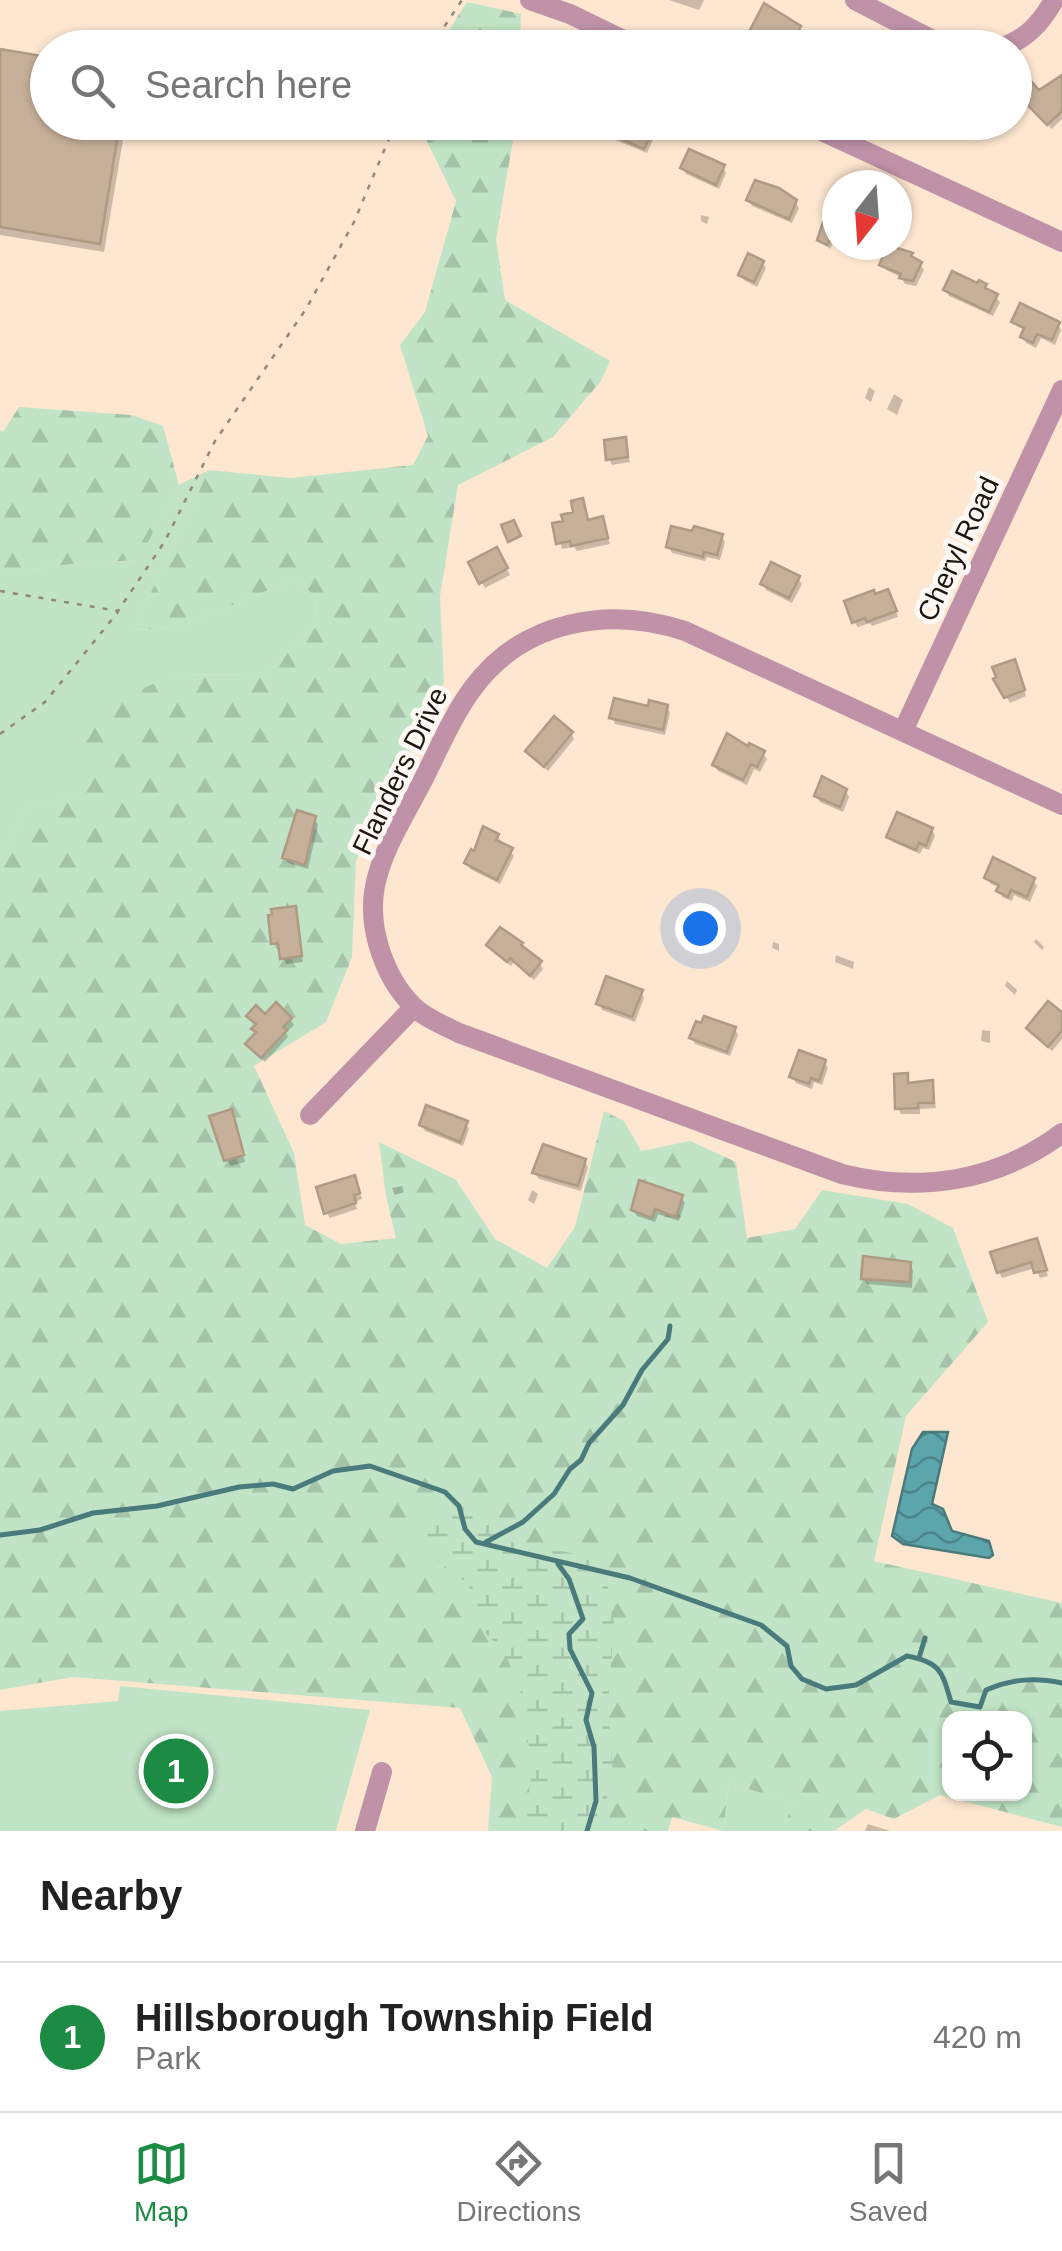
<!DOCTYPE html>
<style>
body{margin:0;font-family:Helvetica,sans-serif;background:#f2f2f2;color:#222}
.controls{position:absolute;right:30px;bottom:30px;display:grid;overflow:hidden;border-radius:20px;box-shadow:0 2px 8px #0004}
.controls button{width:90px;height:90px;display:grid;place-items:center;padding:0;border:0;border-bottom:2px solid #e0e0e0;background:#fff;color:#222;font:50px sans-serif}
.compass{position:absolute;left:822px;top:170px;width:90px;height:90px;border-radius:50%;background:#fff;box-shadow:0 2px 8px #0004;rotate:197deg}
.you{position:absolute;left:700px;top:928px;width:35px;height:35px;margin:-25px;border:8px solid #fff;border-radius:50%;background:#1a73e8;box-shadow:0 0 0 15px #1a73e833}
.badge{display:grid;place-items:center;width:65px;height:65px;border-radius:50%;background:#1c8b43;color:#fff;font-size:32px;font-weight:700}
.pin{position:absolute;translate:-50% -50%;border:5px solid #fff;box-shadow:0 2px 10px #0006}
.list{margin:0;padding:0;list-style:none}
h2{display:flex;justify-content:space-between;align-items:center;height:130px;margin:0;padding:0 40px;font-size:42px}
h2 small{font-size:32px;font-weight:400;color:#767676}
.list li{display:grid;grid-template-columns:65px 1fr auto;gap:30px;align-items:center;box-sizing:border-box;height:150px;padding:0 40px;border-top:2px solid #e0e0e0}
.list b{display:block;font-size:38px;white-space:nowrap}
.list p{margin:0;font-size:32px;white-space:nowrap;color:#767676}
.list em{font-size:32px;font-style:normal;color:#767676}
.icon{flex:none;width:55px;height:55px;fill:none;stroke:currentColor;stroke-width:2;stroke-linecap:round;stroke-linejoin:round}
.map{position:relative;flex:none;width:1062px;height:1831px;overflow:hidden}
.search{position:absolute;background:#fff;box-shadow:0 2px 8px #0004;left:30px;right:30px;top:30px;height:110px;display:flex;align-items:center;gap:25px;box-sizing:border-box;padding:0 35px;border-radius:55px;color:#767676;font-size:38px}
.sheet{height:280px;background:#fff}
nav{display:flex;justify-content:space-around;align-items:center;box-sizing:border-box;height:140px;border-top:2px solid #e0e0e0;background:#fff;font-size:28px;color:#767676}
nav a{display:grid;justify-items:center;gap:5px}
nav .on{color:#1c8b43}
.map>svg:first-child{display:block}
.green{fill:#c0e4c5}
.forest{fill:url(#forest-firs);fill-rule:evenodd}
.wetland{fill:url(#wetland-marsh)}
.water{fill:url(#water-waves);stroke:#497a7c;stroke-width:2.5}
.shadow{fill:#0003}
.lines{fill:none;stroke-linecap:round;stroke-linejoin:round}
.stream{stroke:#497a7c;stroke-width:5}
.building{fill:#c6b09a;stroke:#af9a84;stroke-width:2.5}
.path{stroke:#968676;stroke-width:2.5;stroke-dasharray:5 8;stroke-linecap:butt}
.minor{stroke:#bf92a7;stroke-width:20}
.labels{text-anchor:middle;dominant-baseline:central;stroke-width:10;stroke-linejoin:round;paint-order:stroke}
.street-label{font-size:28px;fill:#1f170f;stroke:#fdf8f3}
</style>
<div class="map">
<svg width="1062" height="1831" viewBox="0 0 1062 1831">
<defs>
<pattern id="forest-firs" width="22" height="20" patternUnits="userSpaceOnUse" patternTransform="scale(2.5)"><rect width="22" height="20" fill="#c0e4c5"/><path d="M5 1l3.5 6h-7zM16 11l3.5 6h-7z" fill="#a5c3a8"/></pattern>
<pattern id="wetland-marsh" width="20" height="14" patternUnits="userSpaceOnUse" patternTransform="scale(2.5)"><rect width="20" height="14" fill="#c0e4c5"/><path d="M1 5h8M5 5V1M11 12h8M15 12V8" fill="none" stroke="#a5c3a8"/></pattern>
<pattern id="water-waves" width="16" height="10" patternUnits="userSpaceOnUse" patternTransform="scale(2.5)"><rect width="16" height="10" fill="#5ba5ab"/><path d="M0 5q4-4 8 0t8 0" fill="none" stroke="#4b858a"/></pattern>
</defs>
<rect width="100%" height="100%" fill="#fee7d0"/>
<path class="green" d="M209,470L133,630L177,628L298,578L315,598L316,624L265,675L175,674L72,796L27,809L0,860V574L71,564L137,560L179,485Z
M120,1686L370,1710L336,1831H0V1711L118,1701Z
M729,1783L793,1803L782,1831H723Z"/>
<path class="forest" d="M467,2L521,14L520,47H438Z
M422,123H516L496,239L505,300L610,361L601,381L553,437L458,485L440,596L444,682L356,861L352,957L326,1022L254,1066L294,1153L305,1225L341,1244L396,1238L386,1196L379,1142L456,1180L495,1239L547,1268L575,1227L604,1111L624,1121L641,1151L690,1141L736,1162L747,1238L795,1229L822,1190L908,1204L953,1228L988,1322L906,1416L874,1561L1062,1603V1827L940,1795L894,1819L866,1809L834,1831H782L793,1803L729,1783L723,1831L672,1817L668,1831H488L492,1777L460,1708L73,1677L0,1690V860L27,809L72,796L94,711L175,674L265,675L316,624L315,598L298,578L177,628L133,630L209,470L291,478L413,465L428,436L400,345L425,312L456,201L421,129ZM950,1718H1024V1794H950Z
M19,407L132,415L163,426L179,485L138,560L71,564L0,574V430L3,432Z"/>
<path class="wetland" d="M462,1493L518,1542L604,1560L614,1625L608,1704L613,1777L598,1831H525L531,1775L525,1703L505,1653L471,1618L469,1585L411,1539Z"/>
<path class="water" d="M923,1432H948L932,1504L943,1509L952,1531L989,1541L993,1555L989,1558L903,1544L892,1536L912,1449Z"/>
<path class="shadow" d="M669,0H704L699,10Z
M799,28L802,34L795,48H769L768,42L756,36L753,30Z
M0,51L48,122H126L104,252L0,235Z
M1062,78V119L1052,129L1024,101Z
M929,122H985L983,136L941,132Z
M612,134H650L653,140L647,153L615,140Z
M723,167L726,173L719,189L686,174L683,168Z
M749,200L795,202L799,208L792,223L752,206Z
M701,215L709,217L707,224L701,221Z
M837,221V243L834,241L830,249L820,240Z
M890,246L911,255L920,264L924,270L916,286L905,284L901,277L886,270L882,264Z
M762,262L766,268L757,287L744,280L741,275Z
M985,286L1000,302L993,316L949,296L946,290Z
M1014,322L1058,324L1061,330L1055,345L1041,338L1036,348L1026,343L1023,337L1026,332Z
M869,387L875,391L871,402L865,398Z
M894,394L903,400L897,415L887,409Z
M624,440L630,462L612,465L609,459Z
M582,501L589,522L602,519L610,544L577,551L574,547L562,549L555,525L576,514Z
M721,536L725,542L720,560L707,557L705,561L672,553L668,547Z
M496,550L510,575L485,588L471,563Z
M798,578L802,584L792,603L766,590L763,584Z
M891,598L898,617L872,626L870,623L858,627L854,622Z
M1017,668L1026,696L1010,703L997,680Z
M667,707L670,713L665,735L615,724L612,718Z
M571,733L574,739L548,771L528,751Z
M749,750L763,753L767,759L760,772L754,769L747,785L718,771L714,765Z
M846,791L849,797L843,812L820,802L816,796Z
M315,819L318,825L308,869L288,863L285,857Z
M932,830L935,836L929,850L923,848L920,854L893,842L889,836Z
M497,836L514,856L500,884L470,869L467,863Z
M987,878L1033,880L1037,886L1030,902L1014,895L1012,901L1002,897L1000,888L991,884Z
M294,909L303,962L286,964L281,948L277,949L274,943Z
M500,931L522,944L540,963L543,969L534,980L514,962L511,966L492,951L489,945Z
M1036,939L1044,947L1042,950L1034,942Z
M773,942L779,944V951L772,948Z
M836,955L854,962L853,969L835,962Z
M1007,981L1017,990L1015,995L1005,986Z
M641,992L644,998L635,1022L602,1010L599,1004Z
M1062,1015V1039L1052,1051L1029,1029Z
M249,1016L290,1019L294,1025L286,1033L288,1037L265,1062L252,1050L257,1026Z
M735,1029L738,1035L730,1056L695,1044L692,1038Z
M982,1030L990,1031V1043L981,1041Z
M824,1062L828,1068L822,1085L814,1082L812,1089L796,1083L792,1077Z
M906,1076L910,1085L932,1083L936,1108L920,1109V1114H901L898,1108Z
M213,1118H234L245,1162L230,1166Z
M466,1123L469,1129L463,1146L425,1131L422,1125Z
M584,1161L588,1167L581,1191L539,1179L535,1173Z
M357,1184L362,1199L355,1202L357,1209L330,1218L327,1213Z
M402,1186L404,1192L395,1195L392,1188Z
M532,1190L538,1194L534,1204L528,1200Z
M681,1197L685,1203L679,1221L658,1214L655,1222L637,1216L633,1210Z
M1040,1247L1048,1276L1040,1278L1035,1268L1002,1278L999,1272Z
M910,1264L913,1270L912,1288L867,1284L864,1278Z
M868,1824L890,1831H865Z"/>
<g class="lines">
<path class="stream" d="M0,1535L40,1530L93,1513L157,1506L239,1487L273,1484L293,1489L333,1471L370,1466L445,1492L459,1506L465,1529L476,1542L630,1578L761,1625L787,1646L791,1666L802,1679L826,1689L856,1685L907,1656C940,1662 942,1671 951,1702L980,1707L986,1690C1012,1679 1034,1677 1062,1683
M486,1542L523,1522L554,1494L570,1469L581,1460L589,1443L623,1405L642,1370L668,1339L670,1326
M558,1564L569,1579L583,1619L569,1634L570,1649L592,1693L586,1720L594,1747L596,1801L587,1831
M919,1658L925,1638"/>
</g>
<path class="building" d="M764,3L801,26L790,48H770L764,44L767,39L750,30Z
M0,49L48,57V122H120L100,244L0,227Z
M1062,75V111L1047,125L1017,94L1031,81L1039,90Z
M614,122H634L652,132L644,149L609,134Z
M935,122H982L981,131L935,126Z
M689,149L725,165L716,185L680,168Z
M755,180L779,188L797,200L789,219L746,200Z
M826,213L837,218V240L831,237L827,245L817,240Z
M888,245L913,253L911,256L922,262L913,281L899,278L901,274L879,265Z
M748,253L764,261L754,282L738,275Z
M952,271L977,283L979,280L987,284L985,288L998,294L989,312L943,290Z
M1020,303L1060,322L1052,340L1037,334L1033,343L1020,337L1024,328L1011,322Z
M626,437L628,457L606,460L604,440Z
M583,498L588,520L603,516L608,538L571,546L570,541L556,544L552,523L563,521L561,515L573,512L571,501Z
M514,520L521,536L508,542L501,525Z
M671,526L692,531L694,526L723,534L717,555L704,552L703,557L666,547Z
M497,547L508,568L479,584L468,562Z
M771,562L800,576L789,598L760,584Z
M888,589L897,611L867,622L865,618L852,623L844,601L874,590L875,594Z
M1015,659L1025,690L1004,698L993,679L996,677L992,667Z
M614,698L648,706L649,700L668,705L663,730L609,718Z
M554,716L573,732L544,767L525,751Z
M727,733L748,746L749,743L765,751L757,767L751,764L743,780L712,765Z
M822,776L847,789L840,807L814,796Z
M297,810L316,816L305,865L282,858Z
M897,812L933,828L926,846L919,843L916,850L886,837Z
M483,826L499,834L496,840L513,848L497,880L464,863L471,849L474,851Z
M993,857L1035,878L1027,897L1011,890L1008,897L996,891L999,885L984,878Z
M296,906L302,956L280,959L278,943L271,944L268,915L272,914L271,909Z
M500,927L523,943L521,945L542,961L530,976L510,958L507,962L486,945Z
M606,976L643,990L632,1017L596,1004Z
M1048,1001L1062,1012V1030L1048,1047L1026,1028Z
M276,1002L292,1018L283,1027L287,1030L261,1058L245,1044L256,1032L251,1029L256,1024L246,1016L256,1005L265,1014Z
M704,1016L736,1027L727,1052L689,1038L696,1021L701,1023Z
M799,1050L826,1060L819,1081L811,1078L809,1084L789,1077Z
M908,1073V1083L933,1080L934,1103H918V1108L895,1109L894,1074Z
M426,1105L468,1121L460,1142L419,1125Z
M232,1109L244,1155L224,1161L209,1116Z
M543,1144L586,1159L578,1186L532,1173Z
M355,1175L360,1193L354,1195L356,1203L324,1214L316,1187Z
M639,1180L683,1195L676,1217L655,1209L652,1218L631,1210Z
M1037,1238L1047,1270L1034,1273L1031,1262L997,1273L990,1252Z
M863,1256L911,1262L910,1282L861,1279Z"/>
<g class="lines">
<path class="path" d="M430,48L462,0
M0,591L118,611L165,541L215,441L306,309L354,222L396,122
M0,734L45,702L118,612"/>
<path class="minor" d="M530,0L570,14L640,48
M855,0L948,48
M999,48C1025,41 1041,23 1054,0
M802,122L1062,242
M903,731L1062,390
M1062,805L685,631C609,606 523,620 473,688C452,716 438,751 422,782C405,815 382,850 375,886C367,927 384,977 413,1006C425,1018 443,1025 459,1033L842,1174C919,1193 997,1182 1062,1133
M310,1115L414,1007
M365,1831L382,1772"/>
</g>
<g class="labels">
<g class="street-label">
<text transform="translate(958 549) rotate(-65)">Cheryl Road</text>
<text transform="translate(400 771) rotate(-64)">Flanders Drive</text>
</g>
</g>
</svg>
<div class="controls">
<button><svg class="icon" aria-label="locate" viewBox="0 0 24 24"><circle cx="12" cy="12" r="6"/><path d="M12 2v4M12 18v4M2 12h4M18 12h4"/></svg></button>
</div>
<svg class="compass" viewBox="-18 -18 36 36"><path d="M0-13l5 13h-10z" fill="#e53935"/><path d="M0 13l5-13h-10z" fill="#767676"/></svg>
<div class="you"></div>
<div class="pin badge" style="left:176px;top:1771px">1</div>
<div class="search"><svg class="icon" aria-label="search" viewBox="0 0 24 24"><circle cx="10" cy="10" r="6"/><path d="M15 15l6 6"/></svg>Search here</div>
</div>
<section class="sheet">
<h2>Nearby<small></small></h2>
<ul class="list">
<li><span class="badge">1</span><div><b>Hillsborough Township Field</b><p>Park</p></div><em>420 m</em></li>
</ul>
</section>
<nav>
<a class="on"><svg class="icon" aria-label="map" viewBox="0 0 24 24"><path d="M3 6l6-2 6 2 6-2v14l-6 2-6-2-6 2zM9 4v14M15 6v14"/></svg>Map</a>
<a><svg class="icon" aria-label="directions" viewBox="0 0 24 24"><path d="M12 3l9 9-9 9-9-9zM9 14v-3h6M13 9l2 2-2 2"/></svg>Directions</a>
<a><svg class="icon" aria-label="saved" viewBox="0 0 24 24"><path d="M7 4h10v16l-5-4-5 4z"/></svg>Saved</a>
</nav>
